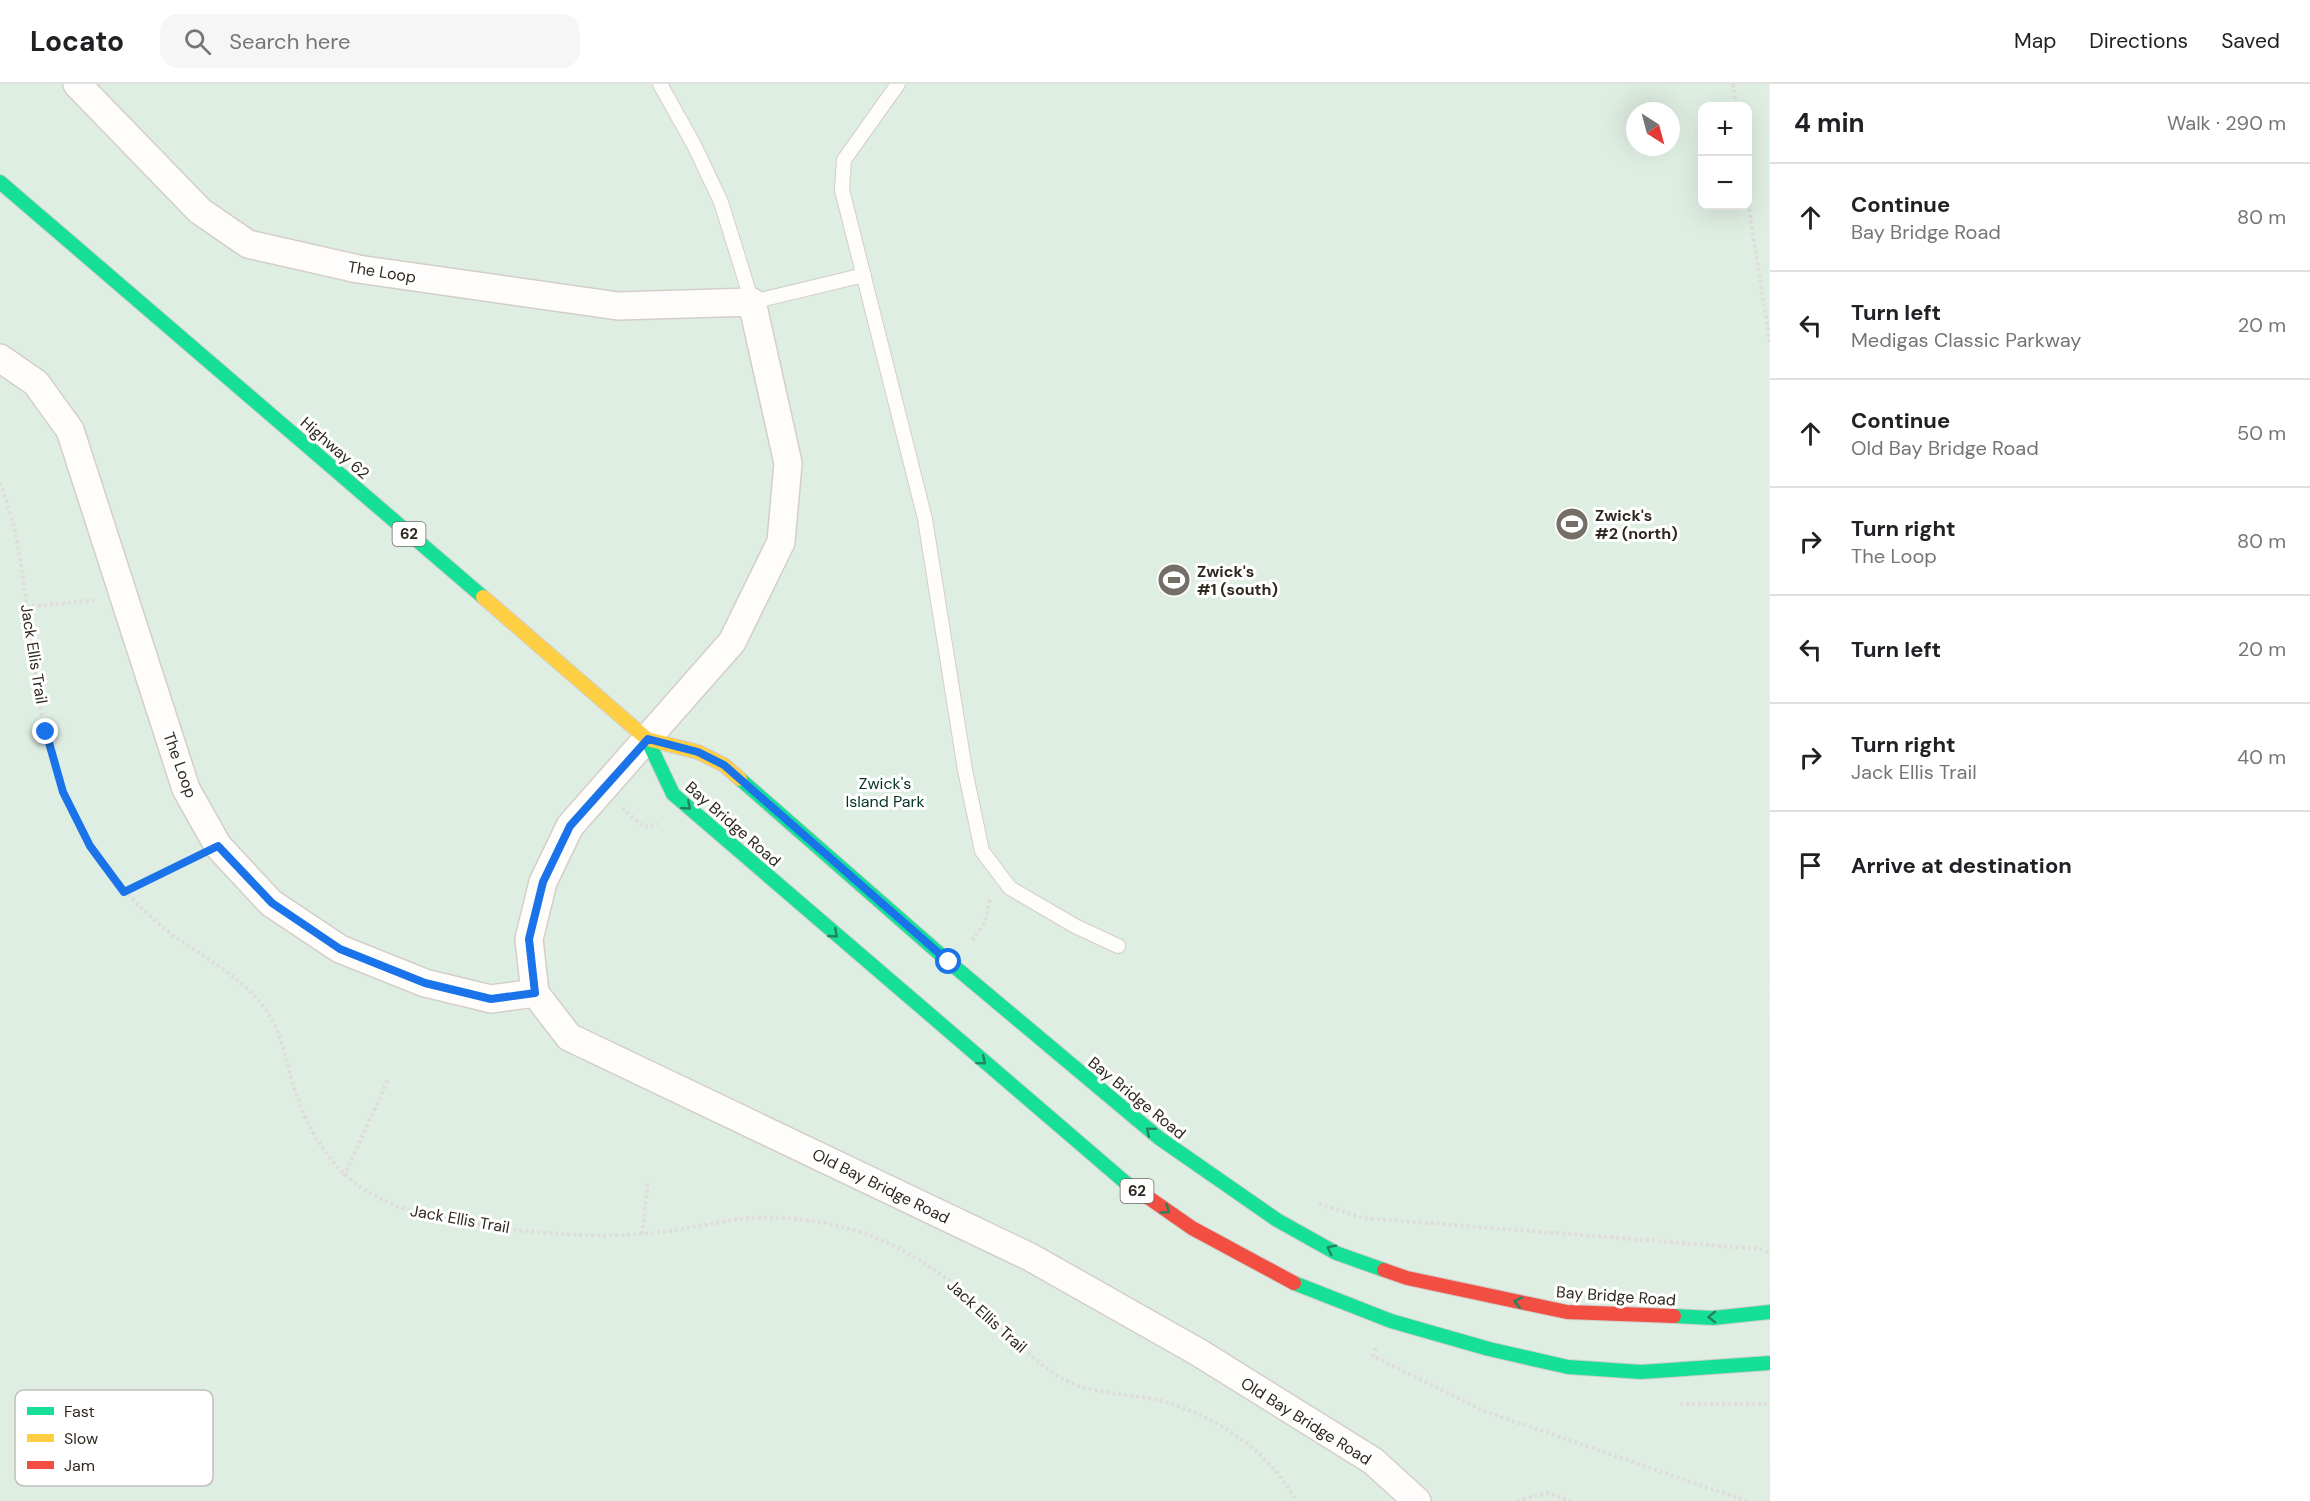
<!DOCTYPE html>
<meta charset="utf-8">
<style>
body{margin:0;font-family:"DM Sans",sans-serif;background:#f6f6f6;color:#202124}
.controls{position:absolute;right:18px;top:18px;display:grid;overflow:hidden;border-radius:12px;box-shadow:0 6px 24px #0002}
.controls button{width:54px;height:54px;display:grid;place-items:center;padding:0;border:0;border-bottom:2px solid #e0e0e0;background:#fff;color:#202124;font:30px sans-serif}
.compass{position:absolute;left:1626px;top:18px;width:54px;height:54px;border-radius:50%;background:#fff;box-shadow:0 6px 24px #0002;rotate:144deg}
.stop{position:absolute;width:18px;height:18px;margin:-14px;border:4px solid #1a73e8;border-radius:50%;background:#fff}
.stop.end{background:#1a73e8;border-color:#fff;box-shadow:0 2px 6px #0008}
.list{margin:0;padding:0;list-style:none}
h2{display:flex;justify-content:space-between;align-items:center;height:78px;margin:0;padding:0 24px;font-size:26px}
h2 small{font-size:20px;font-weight:400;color:#757577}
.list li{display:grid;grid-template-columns:39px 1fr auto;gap:18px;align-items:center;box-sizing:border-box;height:108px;padding:0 24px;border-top:2px solid #e0e0e0}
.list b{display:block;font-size:22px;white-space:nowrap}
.list p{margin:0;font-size:20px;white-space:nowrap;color:#757577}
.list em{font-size:20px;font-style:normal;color:#757577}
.icon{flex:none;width:33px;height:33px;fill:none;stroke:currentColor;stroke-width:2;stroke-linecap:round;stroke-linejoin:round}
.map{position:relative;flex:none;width:1770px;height:1417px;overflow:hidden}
header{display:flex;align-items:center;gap:36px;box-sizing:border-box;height:84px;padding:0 30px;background:#fff;border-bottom:2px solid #e0e0e0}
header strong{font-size:28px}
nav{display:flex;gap:33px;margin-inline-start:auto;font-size:21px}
.search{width:420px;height:54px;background:#f6f6f6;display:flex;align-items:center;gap:15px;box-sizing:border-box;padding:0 21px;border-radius:18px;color:#757577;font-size:22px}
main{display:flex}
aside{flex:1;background:#fff}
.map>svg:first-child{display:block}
.green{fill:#dfeee3;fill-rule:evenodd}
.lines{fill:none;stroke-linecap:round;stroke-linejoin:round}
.lane-casing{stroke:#d4cec8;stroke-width:16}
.street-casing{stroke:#d4cec8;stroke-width:30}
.fast-casing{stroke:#d2cecb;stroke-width:16}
.slow-casing{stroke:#d2cecb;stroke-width:16}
.jam-casing{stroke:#d2cecb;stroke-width:16}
.path{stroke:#dfdddb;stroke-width:4;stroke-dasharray:3 3;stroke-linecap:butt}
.lane{stroke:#fefdfc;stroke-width:14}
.street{stroke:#fefdfc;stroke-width:27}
.fast{stroke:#16e098;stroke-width:14}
.slow{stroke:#ffcf43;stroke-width:14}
.jam{stroke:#f24e42;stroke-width:14}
.oneway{stroke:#22845c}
.route{stroke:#1a73e8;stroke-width:8}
.labels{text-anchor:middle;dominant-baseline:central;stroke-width:6;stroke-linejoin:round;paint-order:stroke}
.shield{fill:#fff;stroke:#6d6863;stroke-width:1.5}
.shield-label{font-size:15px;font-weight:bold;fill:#2f2820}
.street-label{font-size:16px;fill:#2f2820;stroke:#fff}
.poi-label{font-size:16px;font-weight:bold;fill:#2f2820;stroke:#fff;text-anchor:start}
.park-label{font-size:16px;fill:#033322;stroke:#fff}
.key{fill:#fff;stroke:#c1bebc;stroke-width:1.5}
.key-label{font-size:16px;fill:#2f2820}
</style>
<header>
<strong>Locato</strong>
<div class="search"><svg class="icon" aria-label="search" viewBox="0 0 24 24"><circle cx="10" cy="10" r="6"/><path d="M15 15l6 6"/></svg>Search here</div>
<nav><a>Map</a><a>Directions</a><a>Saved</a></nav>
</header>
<main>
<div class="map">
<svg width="1770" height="1417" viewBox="0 0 1770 1417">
<rect width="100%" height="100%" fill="#f6f0ea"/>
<path class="green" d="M0,0H1769L1770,1417H0ZM1702,22H1748V122H1702ZM1635,27H1671V63H1635Z"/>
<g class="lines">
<defs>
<path id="lane" d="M660,0L694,61L721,118L752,218L864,191
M898,0L844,76L842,106L925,435L965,686L982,767L1010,804L1075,842L1118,862"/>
<path id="street" d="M77,0L200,127L248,160L358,185L618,222L752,218L788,379L781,458L732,558L570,742L543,798L529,855L535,909L569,953L1030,1173L1198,1268L1373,1377L1417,1417
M0,274L36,299L70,346L186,705L218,762L271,819L340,865L425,899L491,915L535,909"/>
<path id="fast" d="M0,98L483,513
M647,655L673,710L1126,1099L1149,1114
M740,695L949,878L1159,1054L1277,1136L1336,1169L1384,1186
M1294,1199L1391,1237L1489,1265L1568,1283L1641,1288L1770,1279
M1674,1232L1713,1234L1770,1228"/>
<path id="slow" d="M483,513L647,655L698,668L724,681L740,695"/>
<path id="jam" d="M1149,1114L1192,1144L1294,1199
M1384,1186L1407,1194L1567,1228L1674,1232"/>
</defs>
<use href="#lane" class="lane-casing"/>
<use href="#street" class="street-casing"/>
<use href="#fast" class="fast-casing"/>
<use href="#slow" class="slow-casing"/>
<use href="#jam" class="jam-casing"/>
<path class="path" d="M1733,0L1736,22
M1748,119L1770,259
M0,399C5,413 10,428 14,443C37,547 29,678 94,767C116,798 140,826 170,849C205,875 247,895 270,932C282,952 285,973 291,994C315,1073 353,1117 437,1133C503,1146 573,1155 641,1150C678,1148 715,1137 752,1134C786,1132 821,1137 854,1146C911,1163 960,1202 1002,1242C1026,1265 1041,1287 1074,1300C1102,1312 1136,1309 1165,1318C1218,1333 1270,1368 1296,1417
M26,523L97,516
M622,724L644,743L658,740
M125,808L193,774
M972,856L985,838L990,814
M344,1092L388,996
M1319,1120L1364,1134L1759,1165L1770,1169
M642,1150L648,1097
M1376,1264L1373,1272L1484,1327L1747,1417
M1680,1320H1770
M1517,1417L1547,1409L1571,1417"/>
<use href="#lane" class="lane"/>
<use href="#street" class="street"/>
<use href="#fast" class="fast"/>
<use href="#slow" class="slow"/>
<use href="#jam" class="jam"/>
</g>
<defs><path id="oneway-chevron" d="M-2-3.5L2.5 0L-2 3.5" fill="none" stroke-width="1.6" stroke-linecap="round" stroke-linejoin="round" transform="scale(1.5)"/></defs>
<g class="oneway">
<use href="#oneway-chevron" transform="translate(687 722) rotate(41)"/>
<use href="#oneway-chevron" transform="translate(834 850) rotate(41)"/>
<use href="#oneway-chevron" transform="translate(982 977) rotate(40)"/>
<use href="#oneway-chevron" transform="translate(1150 1047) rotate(-140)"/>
<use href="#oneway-chevron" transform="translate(1166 1126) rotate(34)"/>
<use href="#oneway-chevron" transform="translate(1331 1165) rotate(-153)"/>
<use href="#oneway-chevron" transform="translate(1518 1218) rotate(-168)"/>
<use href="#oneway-chevron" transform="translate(1712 1233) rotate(179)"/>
</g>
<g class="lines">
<path class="route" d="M46,648L63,708L90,762L124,808L218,762L272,819L340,865L425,899L491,915L535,909L529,855L543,798L570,742L648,655L698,668L724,681L949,878"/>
</g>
<defs>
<symbol id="stadium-disc" viewBox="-11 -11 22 22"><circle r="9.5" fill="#756e67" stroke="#fff"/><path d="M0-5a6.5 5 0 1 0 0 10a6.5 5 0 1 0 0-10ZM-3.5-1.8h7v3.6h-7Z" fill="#fff"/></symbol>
</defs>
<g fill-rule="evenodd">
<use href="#stadium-disc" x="1553" y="421" width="38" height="38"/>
<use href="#stadium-disc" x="1155" y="477" width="38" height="38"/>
</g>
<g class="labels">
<g class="shield">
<rect x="392.5" y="438" width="33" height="24" rx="4.5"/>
<rect x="1120.5" y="1095" width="33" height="24" rx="4.5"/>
</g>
<g class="shield-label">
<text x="409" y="450">62</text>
<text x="1137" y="1107">62</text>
</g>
<g class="street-label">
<text transform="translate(382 188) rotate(9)">The Loop</text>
<text transform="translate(335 364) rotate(41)">Highway 62</text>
<text transform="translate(34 570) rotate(81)">Jack Ellis Trail</text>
<text transform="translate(180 681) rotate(70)">The Loop</text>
<text transform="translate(733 740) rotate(41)">Bay Bridge Road</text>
<text transform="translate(1137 1014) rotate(39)">Bay Bridge Road</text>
<text transform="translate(881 1102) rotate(26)">Old Bay Bridge Road</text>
<text transform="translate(460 1135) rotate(10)">Jack Ellis Trail</text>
<text transform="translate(1616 1212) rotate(4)">Bay Bridge Road</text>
<text transform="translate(987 1232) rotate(42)">Jack Ellis Trail</text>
<text transform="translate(1306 1337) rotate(32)">Old Bay Bridge Road</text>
</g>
<g class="poi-label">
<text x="1595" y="431">Zwick's<tspan x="1595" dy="18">#2 (north)</tspan></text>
<text x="1197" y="487">Zwick's<tspan x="1197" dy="18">#1 (south)</tspan></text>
</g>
<g class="park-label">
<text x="885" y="699">Zwick's<tspan x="885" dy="18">Island Park</tspan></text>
</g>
</g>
<rect x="15" y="1306" width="198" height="96" rx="9" class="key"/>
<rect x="27" y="1323" width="27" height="8" fill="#16e098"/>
<rect x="27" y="1350" width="27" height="8" fill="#ffcf43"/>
<rect x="27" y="1377" width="27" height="8" fill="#f24e42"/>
<g class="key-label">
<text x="64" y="1333">Fast</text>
<text x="64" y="1360">Slow</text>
<text x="64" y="1387">Jam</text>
</g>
</svg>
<div class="controls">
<button>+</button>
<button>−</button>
</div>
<svg class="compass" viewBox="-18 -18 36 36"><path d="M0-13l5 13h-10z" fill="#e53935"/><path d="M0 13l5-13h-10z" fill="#757577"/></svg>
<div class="stop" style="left:949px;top:878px"></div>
<div class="stop end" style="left:46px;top:648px"></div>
</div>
<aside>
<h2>4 min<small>Walk · 290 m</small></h2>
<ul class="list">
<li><svg class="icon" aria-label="ahead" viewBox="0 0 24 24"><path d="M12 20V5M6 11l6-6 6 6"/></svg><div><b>Continue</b><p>Bay Bridge Road</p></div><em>80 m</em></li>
<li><svg class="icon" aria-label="left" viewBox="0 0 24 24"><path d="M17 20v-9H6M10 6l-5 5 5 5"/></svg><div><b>Turn left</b><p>Medigas Classic Parkway</p></div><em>20 m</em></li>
<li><svg class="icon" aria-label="ahead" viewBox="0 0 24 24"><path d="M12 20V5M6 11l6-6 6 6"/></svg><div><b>Continue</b><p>Old Bay Bridge Road</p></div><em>50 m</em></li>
<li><svg class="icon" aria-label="right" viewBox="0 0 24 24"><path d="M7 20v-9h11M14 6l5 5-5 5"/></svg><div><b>Turn right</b><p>The Loop</p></div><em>80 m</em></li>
<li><svg class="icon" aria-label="left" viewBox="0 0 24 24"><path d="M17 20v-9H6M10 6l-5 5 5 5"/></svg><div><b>Turn left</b></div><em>20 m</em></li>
<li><svg class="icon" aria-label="right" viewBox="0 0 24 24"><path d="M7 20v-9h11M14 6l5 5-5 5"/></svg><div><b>Turn right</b><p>Jack Ellis Trail</p></div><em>40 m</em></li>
<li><svg class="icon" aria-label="arrive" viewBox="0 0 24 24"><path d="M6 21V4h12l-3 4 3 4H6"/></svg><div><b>Arrive at destination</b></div></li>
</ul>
</aside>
</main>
